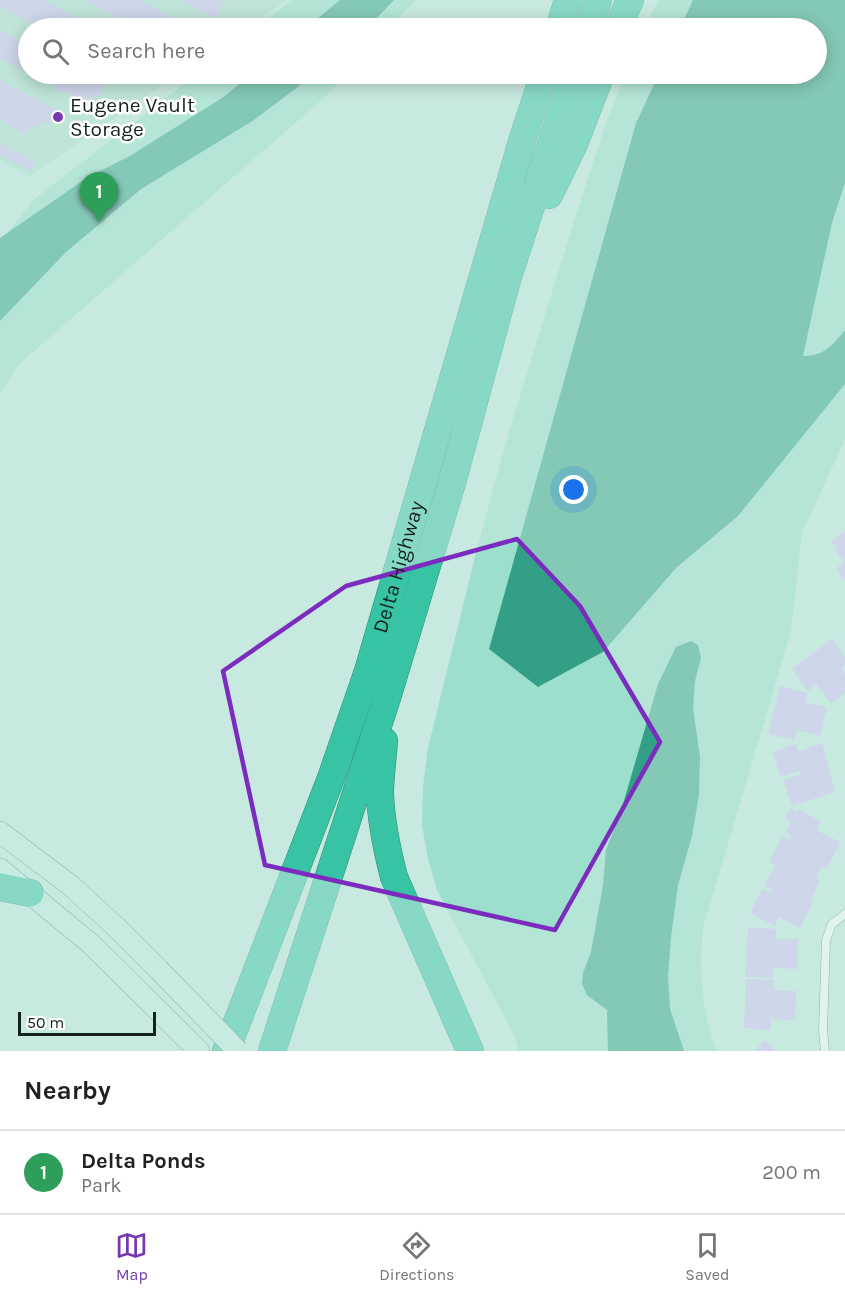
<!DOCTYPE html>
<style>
body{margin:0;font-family:Karla,sans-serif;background:#f6f6f6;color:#202124}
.scale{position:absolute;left:18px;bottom:15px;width:138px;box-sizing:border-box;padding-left:6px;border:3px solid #16221e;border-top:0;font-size:16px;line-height:21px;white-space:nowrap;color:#16221e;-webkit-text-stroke:4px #fff;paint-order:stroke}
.you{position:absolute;left:574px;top:490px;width:21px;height:21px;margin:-15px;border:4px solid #fff;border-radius:50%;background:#1a73e8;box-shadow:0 0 0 9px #1a73e833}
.badge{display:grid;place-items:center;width:39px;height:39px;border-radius:50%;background:#753ab0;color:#fff;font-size:20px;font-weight:700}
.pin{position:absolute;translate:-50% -50px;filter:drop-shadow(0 2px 3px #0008)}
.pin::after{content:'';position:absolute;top:32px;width:21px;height:18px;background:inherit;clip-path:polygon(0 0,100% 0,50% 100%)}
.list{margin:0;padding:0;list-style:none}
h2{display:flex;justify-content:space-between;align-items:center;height:78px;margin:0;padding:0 24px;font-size:26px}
h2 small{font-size:20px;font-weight:400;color:#757577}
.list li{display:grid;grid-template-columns:39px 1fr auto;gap:18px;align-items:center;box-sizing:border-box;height:84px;padding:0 24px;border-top:2px solid #e0e0e0}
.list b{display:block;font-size:22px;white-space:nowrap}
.list p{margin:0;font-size:20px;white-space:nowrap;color:#757577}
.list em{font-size:20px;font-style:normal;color:#757577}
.icon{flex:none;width:33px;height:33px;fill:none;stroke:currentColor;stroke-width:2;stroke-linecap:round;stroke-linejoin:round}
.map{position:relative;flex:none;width:845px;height:1051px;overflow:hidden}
.search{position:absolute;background:#fff;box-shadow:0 3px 15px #0003;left:18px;right:18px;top:18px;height:66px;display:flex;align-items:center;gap:15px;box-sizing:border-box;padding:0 21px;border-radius:33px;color:#757577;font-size:22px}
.sheet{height:162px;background:#fff}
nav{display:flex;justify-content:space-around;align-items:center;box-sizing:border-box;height:84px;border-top:2px solid #e0e0e0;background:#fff;font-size:16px;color:#757577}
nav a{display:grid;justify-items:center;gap:3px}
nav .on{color:#753ab0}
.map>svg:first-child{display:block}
.built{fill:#b4ddd0}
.green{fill:#9bdfcc}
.water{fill:#329f86}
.building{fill:#d5bef8}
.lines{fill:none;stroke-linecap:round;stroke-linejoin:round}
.lane-casing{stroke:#547269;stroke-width:9}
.secondary-casing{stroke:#547269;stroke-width:22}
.highway-casing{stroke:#2c8b76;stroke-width:28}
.lane{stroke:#fff;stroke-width:8}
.secondary{stroke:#c3ede4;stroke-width:21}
.highway{stroke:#38c3a5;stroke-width:27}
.secondary-bridge-casing{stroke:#547269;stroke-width:22;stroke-linecap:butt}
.secondary-bridge{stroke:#c3ede4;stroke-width:21}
.marked{fill:none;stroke:#7b2cbf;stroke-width:4.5;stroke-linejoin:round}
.poi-dot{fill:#753ab0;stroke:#fff;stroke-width:2}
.labels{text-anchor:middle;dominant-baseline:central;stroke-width:5;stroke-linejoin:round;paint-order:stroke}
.poi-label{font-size:21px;fill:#16221e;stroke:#fff;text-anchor:start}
.street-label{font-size:21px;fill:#16221e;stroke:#fff}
</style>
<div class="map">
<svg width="845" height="1051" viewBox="0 0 845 1051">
<rect width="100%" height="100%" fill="#c8e9df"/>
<path class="built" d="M0,0H287L245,28H28V74H179L30,176L0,160Z"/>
<path class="green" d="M292,0H416L389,28H256Z
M658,0H693L680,28H645Z
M197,74H347L324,98L18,365L0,394V243L32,201Z
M626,74H659L636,123L538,687L603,652L677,567L738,516L845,384V440L802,532L791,631L703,928C699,970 701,1011 717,1051H519L514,1035L437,890L428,859L422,825L423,787L428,748L478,545L509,431L578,209L607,120Z
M845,183V330C832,347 825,354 803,357L832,223Z"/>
<path class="water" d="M340,0H394L367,28H306Z
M693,0H845V183L832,223L803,356C824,356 832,346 845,330V384L738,516L677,567L603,652L538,687L489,649L636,123L659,74H816V28H680Z
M252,74H315L254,120L141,189L66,252L0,321V238L88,177L130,156L222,98Z
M691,641L698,645L701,658L695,681L693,708L700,757L699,795L692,836L678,885L671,937L668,976L670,1009L684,1051H608L607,1010L587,995L582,984L583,973L591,952L603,885L606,850L621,811L658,684L676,647Z"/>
<path class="building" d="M0,0H44L98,28H41L0,7Z
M83,0H140L194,28H137Z
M179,0H219L224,3L215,19Z
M0,30L28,45V74H83L104,85L96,100L89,96L85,103L0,59Z
M0,80L57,110L49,125L41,121L37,128L31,125L26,134L0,120Z
M0,143L35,162L30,171L0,155Z
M845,530V580L836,569L844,561L835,550L837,548L831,542Z
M832,639L845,657V665L841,668L845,674V693L831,703L816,684L808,691L792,669Z
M780,686L807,693L805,702L827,707L820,736L797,730L794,740L768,734Z
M822,743L835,792L792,806L783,780L801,774L800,771L781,777L772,752L796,744L798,751Z
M790,808L797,812L798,809L821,821L816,830L840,842L827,869L822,866L816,878L820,880L810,901L813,902L800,928L779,917L775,926L750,913L762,889L770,893L772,890L764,886L775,865L769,862L782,836L790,840L792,836L786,832L791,821L785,818Z
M748,927L776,929L775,939H798L797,969L773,968L772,978L745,977Z
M746,979L774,980V990L796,991L795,1020L771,1019V1030L744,1028Z
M765,1040L776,1051H754Z"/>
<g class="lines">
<defs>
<path id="lane" d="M825,1051L823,1030L826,940L832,924L845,914"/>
<path id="secondary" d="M0,832L70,885L116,927L159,970
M0,869L91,944L199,1051"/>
<g id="highway">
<path d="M559,28L568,0"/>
<path d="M589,28L598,0"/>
<path d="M618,28L630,0"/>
<path d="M549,195L574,144L601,74"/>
<path d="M384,741C383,758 380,776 380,793C381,822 387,850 394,877L470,1051"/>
<path d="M0,887L30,893"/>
<path id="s1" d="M226,1051L331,778L368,671L523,138L544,74"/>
<path d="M272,1051L387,698L452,483L507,280L574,74"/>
</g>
</defs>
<use href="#lane" class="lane-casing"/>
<use href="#secondary" class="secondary-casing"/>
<use href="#highway" class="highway-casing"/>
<use href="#lane" class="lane"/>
<use href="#secondary" class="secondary"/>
<use href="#highway" class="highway"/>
<defs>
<path id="secondary-bridge" d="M159,970L238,1051"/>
</defs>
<use href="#secondary-bridge" class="secondary-bridge-casing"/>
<use href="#secondary-bridge" class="secondary-bridge"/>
</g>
<path d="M0 0H845V1051H0ZM517,539L580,606L660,742L555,930L265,865L223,671L346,586Z" fill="#c8e9df" fill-opacity=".55" fill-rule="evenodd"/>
<path class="marked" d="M517,539L580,606L660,742L555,930L265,865L223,671L346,586Z"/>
<circle class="poi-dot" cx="58" cy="117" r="6"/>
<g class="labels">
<g class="poi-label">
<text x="70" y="105">Eugene Vault<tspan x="70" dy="24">Storage</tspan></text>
</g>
<g class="street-label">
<text stroke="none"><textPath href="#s1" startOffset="514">Delta Highway</textPath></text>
</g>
</g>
</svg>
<div class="scale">50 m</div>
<div class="you"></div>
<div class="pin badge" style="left:99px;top:222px;background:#2e9e5b">1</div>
<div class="search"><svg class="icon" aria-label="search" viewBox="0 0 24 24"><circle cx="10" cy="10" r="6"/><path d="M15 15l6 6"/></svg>Search here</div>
</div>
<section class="sheet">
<h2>Nearby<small></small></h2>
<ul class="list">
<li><span class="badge" style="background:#2e9e5b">1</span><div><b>Delta Ponds</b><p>Park</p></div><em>200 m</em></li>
</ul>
</section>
<nav>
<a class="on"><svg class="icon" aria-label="map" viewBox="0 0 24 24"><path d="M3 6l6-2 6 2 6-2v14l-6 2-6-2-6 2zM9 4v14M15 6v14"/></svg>Map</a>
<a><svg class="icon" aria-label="directions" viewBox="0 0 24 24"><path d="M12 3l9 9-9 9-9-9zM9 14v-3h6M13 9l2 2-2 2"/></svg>Directions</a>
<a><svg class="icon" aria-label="saved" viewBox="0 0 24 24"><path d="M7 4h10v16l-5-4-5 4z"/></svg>Saved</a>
</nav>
